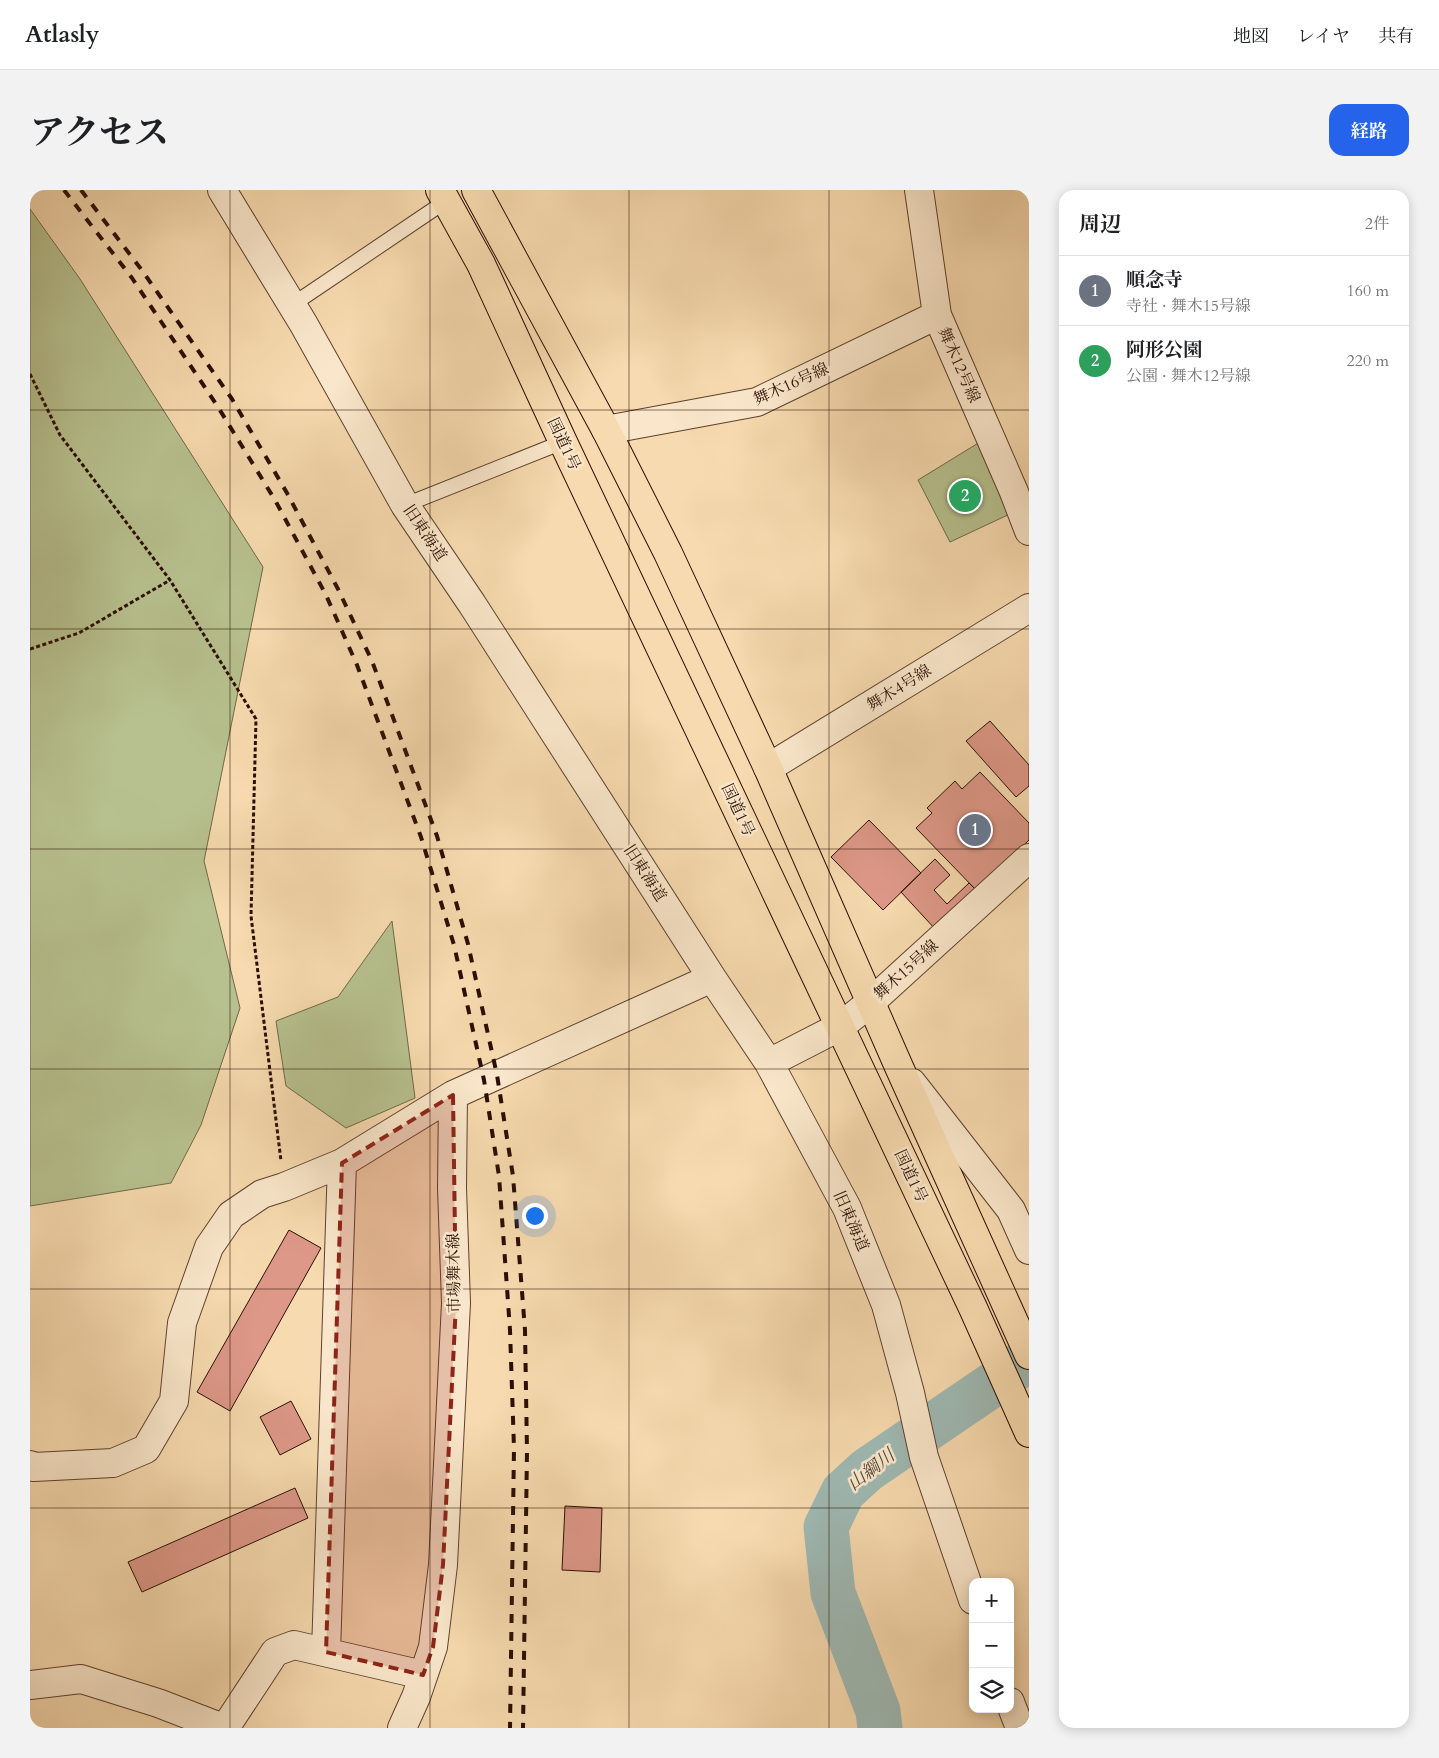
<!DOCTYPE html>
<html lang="ja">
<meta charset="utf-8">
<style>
body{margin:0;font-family:Cardo,"Noto Serif JP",serif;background:#f2f2f2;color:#202124}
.controls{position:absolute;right:15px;bottom:15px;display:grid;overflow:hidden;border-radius:10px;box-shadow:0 2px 12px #0003}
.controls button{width:45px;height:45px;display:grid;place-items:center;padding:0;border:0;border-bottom:1px solid #e0e0e0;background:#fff;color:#202124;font:25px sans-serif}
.you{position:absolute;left:504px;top:1025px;width:18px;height:18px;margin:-12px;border:4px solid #fff;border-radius:50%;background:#1a73e8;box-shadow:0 0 0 8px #1a73e833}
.badge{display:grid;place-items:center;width:32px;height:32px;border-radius:50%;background:#2563eb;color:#fff;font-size:16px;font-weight:700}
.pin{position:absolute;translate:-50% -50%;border:2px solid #fff;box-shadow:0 1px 5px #0006}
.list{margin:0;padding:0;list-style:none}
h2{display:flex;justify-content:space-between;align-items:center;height:65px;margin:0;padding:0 20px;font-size:21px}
h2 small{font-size:16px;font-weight:400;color:#757577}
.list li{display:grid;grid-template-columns:32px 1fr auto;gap:15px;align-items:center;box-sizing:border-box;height:70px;padding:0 20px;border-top:1px solid #e0e0e0}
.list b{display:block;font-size:19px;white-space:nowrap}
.list p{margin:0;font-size:16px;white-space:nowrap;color:#757577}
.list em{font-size:16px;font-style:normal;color:#757577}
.icon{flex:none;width:28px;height:28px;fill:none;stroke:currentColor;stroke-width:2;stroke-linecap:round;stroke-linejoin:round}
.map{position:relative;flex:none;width:999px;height:1538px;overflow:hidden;border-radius:15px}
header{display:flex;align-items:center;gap:30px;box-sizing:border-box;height:70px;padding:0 25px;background:#fff;border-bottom:1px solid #e0e0e0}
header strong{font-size:24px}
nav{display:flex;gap:28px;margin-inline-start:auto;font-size:18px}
.intro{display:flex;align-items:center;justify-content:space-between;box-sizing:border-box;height:120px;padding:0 30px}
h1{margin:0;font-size:35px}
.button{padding:12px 22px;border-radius:15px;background:#2563eb;color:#fff;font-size:18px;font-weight:700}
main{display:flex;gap:30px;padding:0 30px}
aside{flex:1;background:#fff;border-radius:15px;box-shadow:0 2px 12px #0003}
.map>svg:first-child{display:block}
.green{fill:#b7c18f;stroke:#706848}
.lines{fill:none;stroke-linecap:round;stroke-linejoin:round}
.river{stroke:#9fb9b3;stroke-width:45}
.building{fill:#de9888;stroke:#2a0e02}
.lane-casing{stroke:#5d412d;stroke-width:16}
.street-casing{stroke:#5d412d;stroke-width:30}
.highway-casing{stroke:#2a0e02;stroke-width:30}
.path{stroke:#2a0e02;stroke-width:3;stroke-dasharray:4 2.5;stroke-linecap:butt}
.lane{stroke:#fae7cb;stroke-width:14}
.street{stroke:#fae7cb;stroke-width:28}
.highway{stroke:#f7daaf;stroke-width:28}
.rail{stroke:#2a0e02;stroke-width:4;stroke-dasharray:9 9;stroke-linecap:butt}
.marked{fill:#8f2418;fill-opacity:0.2;stroke:#8f2418;stroke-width:4;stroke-dasharray:10 6;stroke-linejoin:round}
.grid{fill:none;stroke:#2a0e02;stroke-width:1;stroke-opacity:0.55}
.labels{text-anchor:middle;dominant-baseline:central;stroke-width:5;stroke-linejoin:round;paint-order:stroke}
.street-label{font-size:16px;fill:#2a0e02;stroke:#fae7cb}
.water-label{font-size:18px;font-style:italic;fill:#534a40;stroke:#fae7cb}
</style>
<header>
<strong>Atlasly</strong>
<nav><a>地図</a><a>レイヤ</a><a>共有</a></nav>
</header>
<div class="intro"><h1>アクセス</h1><a class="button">経路</a></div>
<main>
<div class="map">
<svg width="999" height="1538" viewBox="0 0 999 1538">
<rect width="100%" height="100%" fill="#f7daaf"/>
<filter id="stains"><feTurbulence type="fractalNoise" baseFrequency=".004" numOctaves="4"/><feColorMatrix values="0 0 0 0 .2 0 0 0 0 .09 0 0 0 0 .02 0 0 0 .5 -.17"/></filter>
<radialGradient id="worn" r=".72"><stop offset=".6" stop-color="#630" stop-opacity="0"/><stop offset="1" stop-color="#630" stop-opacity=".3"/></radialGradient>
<path class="green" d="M0,19L50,89L233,377L174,671L210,818L171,935L141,993L0,1016Z
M950,252L982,323L920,352L888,290Z
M362,731L385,908L316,938L256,896L246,831L308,807Z"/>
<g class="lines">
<path class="river" d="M850,1538L848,1521L803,1403L796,1337L813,1302L837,1280L981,1182L999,1168"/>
</g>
<path class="building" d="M960,531L999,575V596L986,607L936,551Z
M950,582L999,633V650L947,701L886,638L902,623L897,618L925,591L932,599Z
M839,630L891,683L853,720L801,667Z
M905,669L920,685L904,700L917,714L939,693L947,701L906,740L871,702Z
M259,1040L291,1058L200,1221L167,1202Z
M261,1211L281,1249L250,1265L230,1227Z
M265,1298L278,1328L112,1402L98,1372Z
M535,1316L572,1318L570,1382L532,1380Z"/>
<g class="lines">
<defs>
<path id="lane" d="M262,115L416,11
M375,315L533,252"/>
<path id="street" d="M192,0L273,133L375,315L442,414L682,788L739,873L817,1018L856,1115L880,1203L894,1267L943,1410
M889,0L907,125L984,302L999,341
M576,240L727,212L907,125
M738,578L999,418
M739,873L811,836L841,812L999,668
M882,893L981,1020L999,1060
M0,1275L4,1277L83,1273L116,1259L144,1211L152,1133L179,1057L201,1025L232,1004L254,997L312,973L423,905L682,788
M296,1462L312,973
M0,1495L51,1489L128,1513L193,1538
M980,1512L990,1538
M195,1538L245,1462L264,1455L393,1485
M372,1538L386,1507L403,1457L413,1375L426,1113L422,998L423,905"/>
<path id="highway" d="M410,0L451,74L533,252L943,1118L999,1243
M446,0L576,240L638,363L738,578L869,877L999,1165"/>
</defs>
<use href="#lane" class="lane-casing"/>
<use href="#street" class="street-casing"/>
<use href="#highway" class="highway-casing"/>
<path class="path" d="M0,184L30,245L140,390L226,529L221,726L251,971
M0,459L49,443L140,390"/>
<use href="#lane" class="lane"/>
<use href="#street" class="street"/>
<use href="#highway" class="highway"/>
<path class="rail" d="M34,0L102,88L188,217L245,310L296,405L327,475L391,647L424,755L454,890L469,986L480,1140L484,1258L480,1538
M51,0L111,79L202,209L257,303L308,399L342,471L407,646L438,754L467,885L483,986L495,1140L497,1261L493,1538"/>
</g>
<path class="marked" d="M423,905L426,1113L413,1375L403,1457L393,1485L296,1462L312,973Z"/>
<path class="grid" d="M200,0V1538M400,0V1538M599,0V1538M799,0V1538M0,220H999M0,439H999M0,659H999M0,879H999M0,1099H999M0,1318H999"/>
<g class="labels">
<g class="street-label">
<text transform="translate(929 175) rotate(66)">舞木12号線</text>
<text transform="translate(761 194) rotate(-24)">舞木16号線</text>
<text transform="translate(534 254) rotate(65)">国道1号</text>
<text transform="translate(395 343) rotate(56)">旧東海道</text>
<text transform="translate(869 498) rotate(-32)">舞木4号線</text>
<text transform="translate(708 620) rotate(65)">国道1号</text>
<text transform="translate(615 683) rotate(57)">旧東海道</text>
<text transform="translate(876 780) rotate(-42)">舞木15号線</text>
<text transform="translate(881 986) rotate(65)">国道1号</text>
<text transform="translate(821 1031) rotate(66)">旧東海道</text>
<text transform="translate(424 1083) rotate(-91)">市場舞木線</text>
</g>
<g class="water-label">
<text transform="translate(841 1280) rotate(-38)">山綱川</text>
</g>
</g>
<rect width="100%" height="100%" filter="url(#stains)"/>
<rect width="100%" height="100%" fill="url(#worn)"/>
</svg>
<div class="controls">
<button>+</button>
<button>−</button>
<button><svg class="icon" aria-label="layers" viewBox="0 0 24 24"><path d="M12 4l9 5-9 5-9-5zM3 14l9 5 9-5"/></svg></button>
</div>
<div class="you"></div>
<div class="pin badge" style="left:945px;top:640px;background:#6b7280">1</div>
<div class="pin badge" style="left:935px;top:306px;background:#2e9e5b">2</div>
</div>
<aside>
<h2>周辺<small>2件</small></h2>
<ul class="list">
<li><span class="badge" style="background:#6b7280">1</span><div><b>順念寺</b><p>寺社 · 舞木15号線</p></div><em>160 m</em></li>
<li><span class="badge" style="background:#2e9e5b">2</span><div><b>阿形公園</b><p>公園 · 舞木12号線</p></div><em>220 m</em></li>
</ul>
</aside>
</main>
